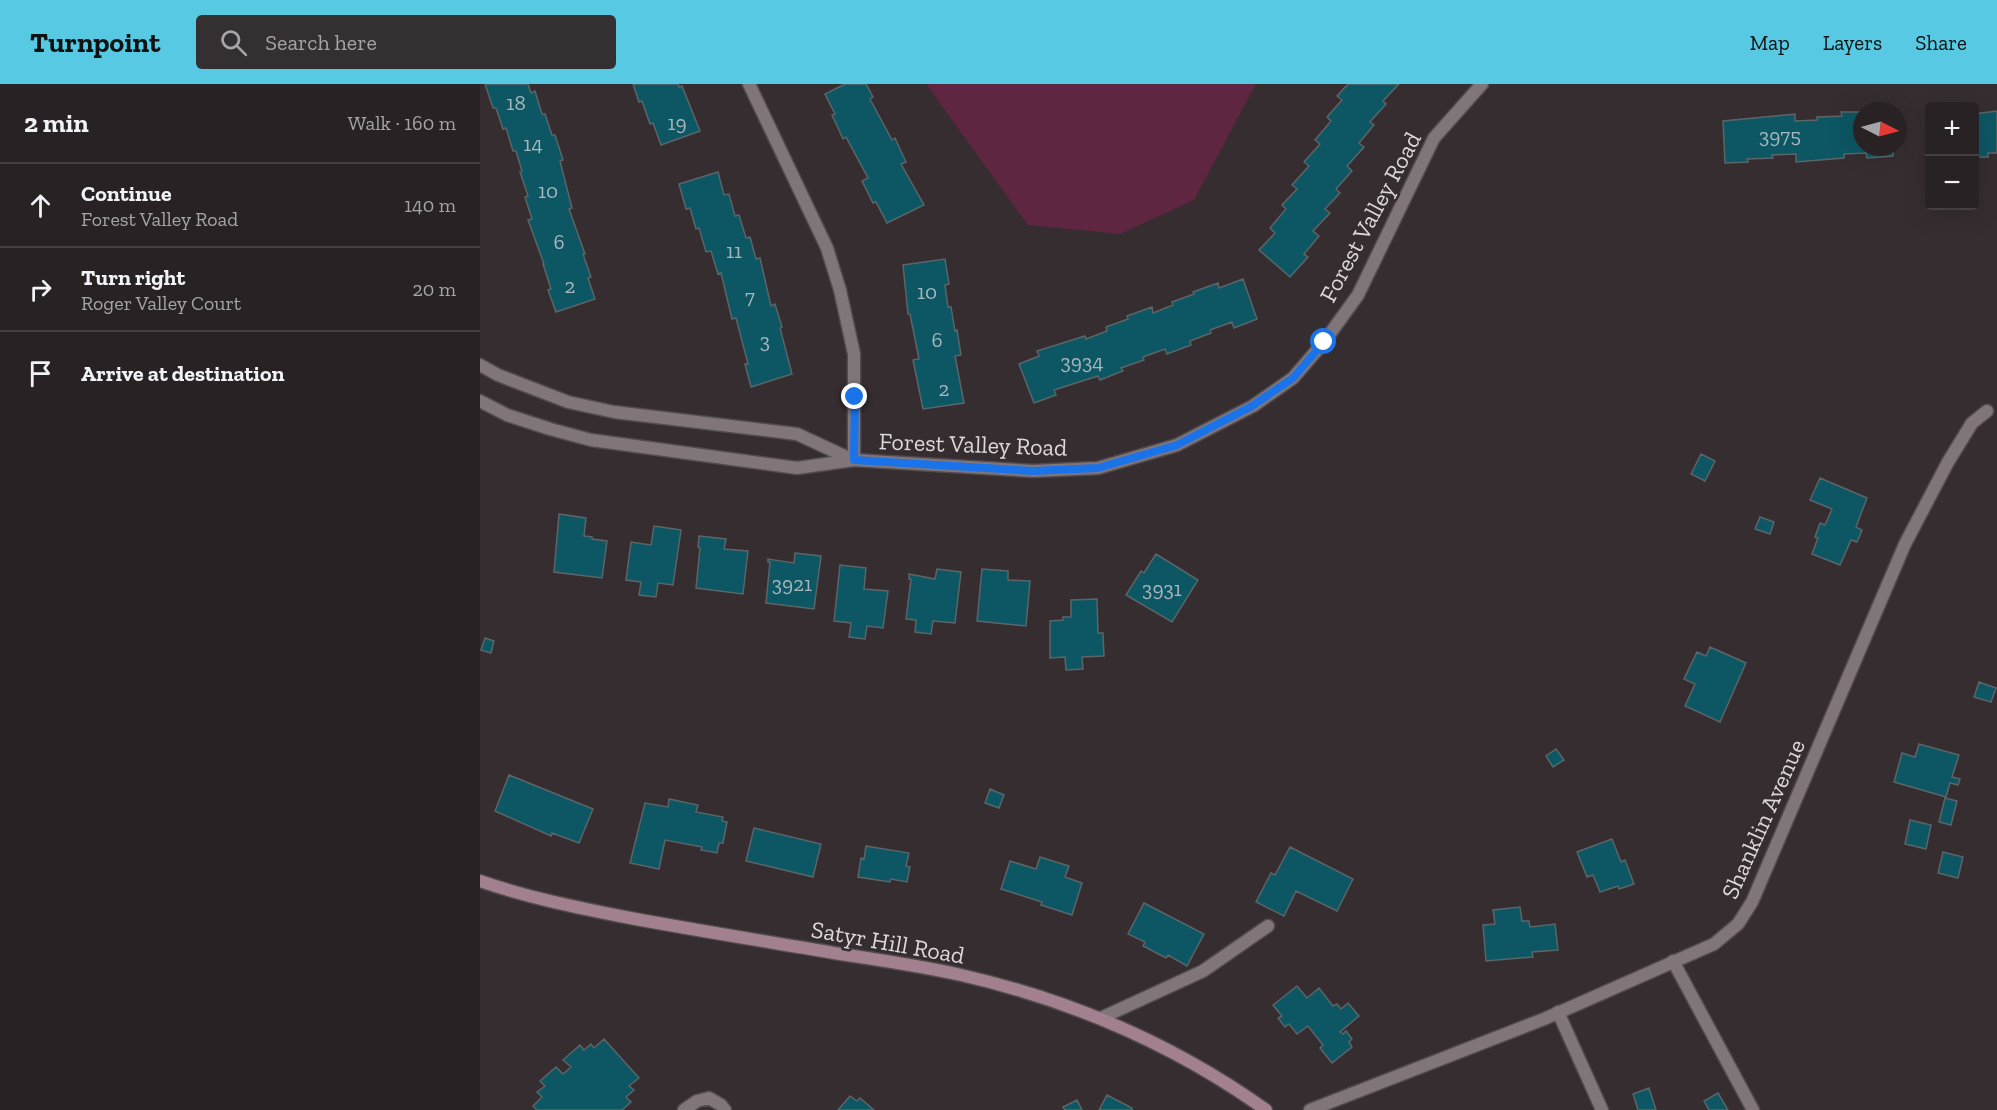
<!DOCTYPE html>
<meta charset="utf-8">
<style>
body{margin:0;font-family:"Zilla Slab",serif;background:#342f31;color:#f1f3f6}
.controls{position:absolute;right:18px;top:18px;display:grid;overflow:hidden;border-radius:6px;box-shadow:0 6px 24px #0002}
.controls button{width:54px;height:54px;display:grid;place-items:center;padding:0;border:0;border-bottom:2px solid #443f41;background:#282224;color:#f1f3f6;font:30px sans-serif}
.compass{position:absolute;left:1373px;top:18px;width:54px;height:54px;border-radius:50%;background:#282224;box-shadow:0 6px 24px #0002;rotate:96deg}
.stop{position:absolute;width:18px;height:18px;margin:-14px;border:4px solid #1a73e8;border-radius:50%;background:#fff}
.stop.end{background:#1a73e8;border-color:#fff;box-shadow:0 2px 6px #0008}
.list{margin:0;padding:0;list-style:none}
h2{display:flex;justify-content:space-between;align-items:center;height:78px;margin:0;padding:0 24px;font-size:26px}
h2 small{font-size:20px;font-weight:400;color:#a5a4a6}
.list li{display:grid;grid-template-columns:39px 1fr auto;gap:18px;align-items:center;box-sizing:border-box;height:84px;padding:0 24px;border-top:2px solid #443f41}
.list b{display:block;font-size:22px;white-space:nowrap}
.list p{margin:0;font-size:20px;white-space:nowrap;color:#a5a4a6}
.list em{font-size:20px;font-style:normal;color:#a5a4a6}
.icon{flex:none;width:33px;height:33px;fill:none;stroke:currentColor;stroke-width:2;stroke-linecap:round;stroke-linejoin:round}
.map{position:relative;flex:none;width:1517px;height:1026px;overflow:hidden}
header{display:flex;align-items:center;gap:36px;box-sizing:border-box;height:84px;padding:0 30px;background:#57c9e2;color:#111}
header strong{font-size:28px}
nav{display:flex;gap:33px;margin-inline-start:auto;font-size:21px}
.search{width:420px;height:54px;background:#342f31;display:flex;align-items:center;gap:15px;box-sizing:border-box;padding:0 21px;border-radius:6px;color:#a5a4a6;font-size:22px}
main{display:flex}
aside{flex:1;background:#282224}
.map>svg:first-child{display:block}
.green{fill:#5f2641}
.building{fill:#0d5765;stroke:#5b6568;stroke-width:1.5}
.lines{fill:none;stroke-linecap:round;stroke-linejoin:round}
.lane-casing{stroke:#524b4e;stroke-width:15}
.street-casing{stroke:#524b4e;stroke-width:15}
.secondary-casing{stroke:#524b4e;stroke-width:15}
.lane{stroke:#80767a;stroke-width:12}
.street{stroke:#80767a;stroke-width:12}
.secondary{stroke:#a3808f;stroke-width:12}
.route{stroke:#1a73e8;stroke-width:8}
.labels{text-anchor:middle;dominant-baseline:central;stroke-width:5;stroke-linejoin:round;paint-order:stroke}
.number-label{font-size:21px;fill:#a8b7bc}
.street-label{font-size:24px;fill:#dcd7d9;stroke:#352d30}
</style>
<header>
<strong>Turnpoint</strong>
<div class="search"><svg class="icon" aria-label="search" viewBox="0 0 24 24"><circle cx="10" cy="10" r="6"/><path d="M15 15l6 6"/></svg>Search here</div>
<nav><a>Map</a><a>Layers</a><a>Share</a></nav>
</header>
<main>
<aside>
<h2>2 min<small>Walk · 160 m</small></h2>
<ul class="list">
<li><svg class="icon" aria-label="ahead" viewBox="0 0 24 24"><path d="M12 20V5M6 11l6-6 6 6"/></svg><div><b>Continue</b><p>Forest Valley Road</p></div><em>140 m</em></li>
<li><svg class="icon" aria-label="right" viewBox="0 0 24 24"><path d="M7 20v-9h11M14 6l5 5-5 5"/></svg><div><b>Turn right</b><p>Roger Valley Court</p></div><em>20 m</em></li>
<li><svg class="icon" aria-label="arrive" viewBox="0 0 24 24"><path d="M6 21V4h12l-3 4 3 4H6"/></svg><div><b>Arrive at destination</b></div></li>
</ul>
</aside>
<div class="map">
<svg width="1517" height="1026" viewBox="0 0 1517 1026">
<rect width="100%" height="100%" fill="#352d30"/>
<path class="green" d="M446,0H776L714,116L640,150L548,141Z"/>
<path class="building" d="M5,0H48L51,9L55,7L62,30H65L72,51H75L83,76L80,77L92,124L89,125L105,170H103L111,193L108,194L115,215L76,228L68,206L71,205L63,180H64L48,136L52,135L45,113L48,112L40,88L42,87L36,67H33L26,44L23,45L16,24H13Z
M153,0H198L199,3L202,2L220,47L181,61L173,39L170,40L162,17L159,18Z
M365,0H386L393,13L390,15L412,56L415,54L426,78L421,80L444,121L407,139L396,118L393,119L382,97L388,94L366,53L363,55L352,31L355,30L345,10Z
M868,0H919L903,17L906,20L890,38L894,41L879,59L884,63L867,82L872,87L856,105L860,109L845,125L850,129L833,147L839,152L824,170L828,173L810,193L779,166L795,149L790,144L806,125L802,121L817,105L812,101L829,82L824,78L840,60L835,56L851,37L847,33L862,16L857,12Z
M1517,27V69H1508V73H1494V30Z
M1361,28H1382V63H1413V72L1387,74L1386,69L1364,70V74L1316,78V70L1292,71L1293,74L1267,75L1268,78L1245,79L1243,37L1315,30V37L1337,36V33L1362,32Z
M238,88L244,111L249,110L255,132L259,131L266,154L270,153L276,175L280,174L291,222L295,220L302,243L300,244L312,290L271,303L265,280H268L256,234L252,235L241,189L238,190L231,167L226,168L219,144L216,145L210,124L206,125L199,100Z
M465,175L469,200L465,201L468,223H471L475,247L477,246L481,271L475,272L484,319L443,325L433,276L439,275L430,230H428L423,181Z
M763,195L777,235L754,244L752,238L730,246L731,249L710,257L711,261L687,270L685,265L663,273L664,276L641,284L643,287L620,296L618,292L574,306L576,311L554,319L539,280L559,272L557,267L605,252L606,255L627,247L626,243L648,235L647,232L672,223L673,229L693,221L692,218L714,210L713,208L738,199L739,204Z
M1221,370L1235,377L1225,397L1211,390Z
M1340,394L1387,414L1376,443L1382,446L1377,458L1371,456L1360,481L1332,470L1338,454L1335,453L1340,439L1345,441L1352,425L1330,416Z
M79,430L106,434L104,452L112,453V455L127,457L122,494L74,488Z
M1280,433L1294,438L1290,450L1275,445Z
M174,442L201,446L193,501L178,499L176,513L159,511L161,498L146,496L151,458L171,461Z
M219,452L246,455L244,465L268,467L263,510L216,504L220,464L218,463Z
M315,469L341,472L334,525L286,519L290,478H288V475L314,479Z
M676,470L718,496L692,538L646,511L661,487L664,489Z
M360,481L386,484L384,505L408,507L403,544L387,542L385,555L369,553L371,539L354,537Z
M457,485L481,488L475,539L453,537L451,550L435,548L436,536L426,535L431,495H429V490L455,495Z
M502,485L528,487V496L550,497L546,542L497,537Z
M617,515L618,549H623L624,572L602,573L603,585L586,586L585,573L570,574V537L583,536V533H591V516Z
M5,554L14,557L11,569L1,566Z
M1230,563L1266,579L1240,638L1205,622L1215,600L1204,595L1217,568L1226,572Z
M1499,598L1516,604L1511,618L1494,613Z
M1439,660L1479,671L1472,693L1480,695L1478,701L1470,699L1466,713L1414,698L1422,669L1435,673Z
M1076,665L1084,676L1073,683L1066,672Z
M29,691L113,725L99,759L72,749L71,752L15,727Z
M510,705L524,711L519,724L505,719Z
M1465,714L1477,717L1471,741L1459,738Z
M189,715L218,721L216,728L243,733L242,737L247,738L243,759H239L237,769L221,766L222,763L185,756L179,785L150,779L165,719L188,723Z
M1430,736L1451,741L1446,765L1425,760Z
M274,744L341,760L333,793L266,777Z
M1132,755L1141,778L1145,776L1154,800L1139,805L1138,802L1120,808L1113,791L1107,793L1097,768Z
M386,762L429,769L426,782L430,783L427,798L411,795L410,798L378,793L381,774L384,775Z
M810,763L873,795L857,827L816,807L804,832L776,818L791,789L795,791Z
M1463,768L1483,773L1478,794L1458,789Z
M560,773L589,782L585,793L602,799L592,831L561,821L562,818L521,805L530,777L556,785Z
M664,819L724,850L707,882L688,871L686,874L663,862L665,858L648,850Z
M1040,823L1042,837H1049L1050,843L1075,840L1078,866L1052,868L1053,873L1006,877L1003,841L1015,840L1013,826Z
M817,902L827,914L839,904L853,922L857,920L861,925L868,919L879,932L860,948L863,950L866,947L872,955L869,958L872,963L852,979L840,964L843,961L828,942L817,950L809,940L805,943L798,934L802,932L793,921Z
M124,955L159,994L149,1002L154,1006L146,1013L151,1018L142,1026H57L53,1022L62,1013L57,1008L65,1002L60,997L76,983L83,990L91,983L83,976L100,961L104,966L111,960L114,964Z
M1169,1004L1176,1026H1158L1153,1010Z
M1238,1009L1248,1026H1229L1224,1017Z
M627,1011L652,1024V1026H619Z
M370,1012L377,1017L380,1014L394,1026H358Z
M597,1016L602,1026H585L583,1023Z"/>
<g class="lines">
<defs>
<path id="lane" d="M1193,877L1273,1026
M1078,928L1122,1026
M621,934L723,887L788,842"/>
<path id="street" d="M269,0L347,164L360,206L374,270V376
M0,281L18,291L88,318L134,328L317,350L373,376
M0,317L27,331L70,345L111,356L317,384L374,376L553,387L618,384L697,361L773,322L813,294L844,258L878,211L954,54L1002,0
M204,1026L217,1017L229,1014L241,1021L245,1026
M830,1026L1064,935L1234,860L1258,840L1272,818L1425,460L1468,378L1492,339L1507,327"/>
<path id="secondary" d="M0,797C49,814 99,824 150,834C220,847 290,858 360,870C401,876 441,882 481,891C590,916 695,961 786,1026"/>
</defs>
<use href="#lane" class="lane-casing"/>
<use href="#street" class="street-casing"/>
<use href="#secondary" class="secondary-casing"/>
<use href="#lane" class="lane"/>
<use href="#street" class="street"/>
<use href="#secondary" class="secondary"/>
</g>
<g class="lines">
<path class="route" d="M375,313L374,376L553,387L618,384L697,361L772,322L813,294L844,258"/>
</g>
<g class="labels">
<g class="number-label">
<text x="36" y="18">18</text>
<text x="197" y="38">19</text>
<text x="1300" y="51">3975</text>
<text x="53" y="59">14</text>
<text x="68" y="106">10</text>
<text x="79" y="157">6</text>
<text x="254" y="166">11</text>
<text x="90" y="201">2</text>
<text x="447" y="207">10</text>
<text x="270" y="212">7</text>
<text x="457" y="255">6</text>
<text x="285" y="256">3</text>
<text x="602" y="277">3934</text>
<text x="464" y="304">2</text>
<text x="312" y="499">3921</text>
<text x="682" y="504">3931</text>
</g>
<g class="street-label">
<text transform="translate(890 133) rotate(-62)">Forest Valley Road</text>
<text transform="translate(493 360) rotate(2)">Forest Valley Road</text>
<text transform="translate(1283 735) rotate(-66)">Shanklin Avenue</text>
<text transform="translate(408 858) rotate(10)">Satyr Hill Road</text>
</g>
</g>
</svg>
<div class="controls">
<button>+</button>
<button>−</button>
</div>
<svg class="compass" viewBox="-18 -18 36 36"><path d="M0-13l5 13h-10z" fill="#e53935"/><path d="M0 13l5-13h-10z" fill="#a5a4a6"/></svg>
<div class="stop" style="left:844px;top:258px"></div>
<div class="stop end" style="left:375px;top:313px"></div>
</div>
</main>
